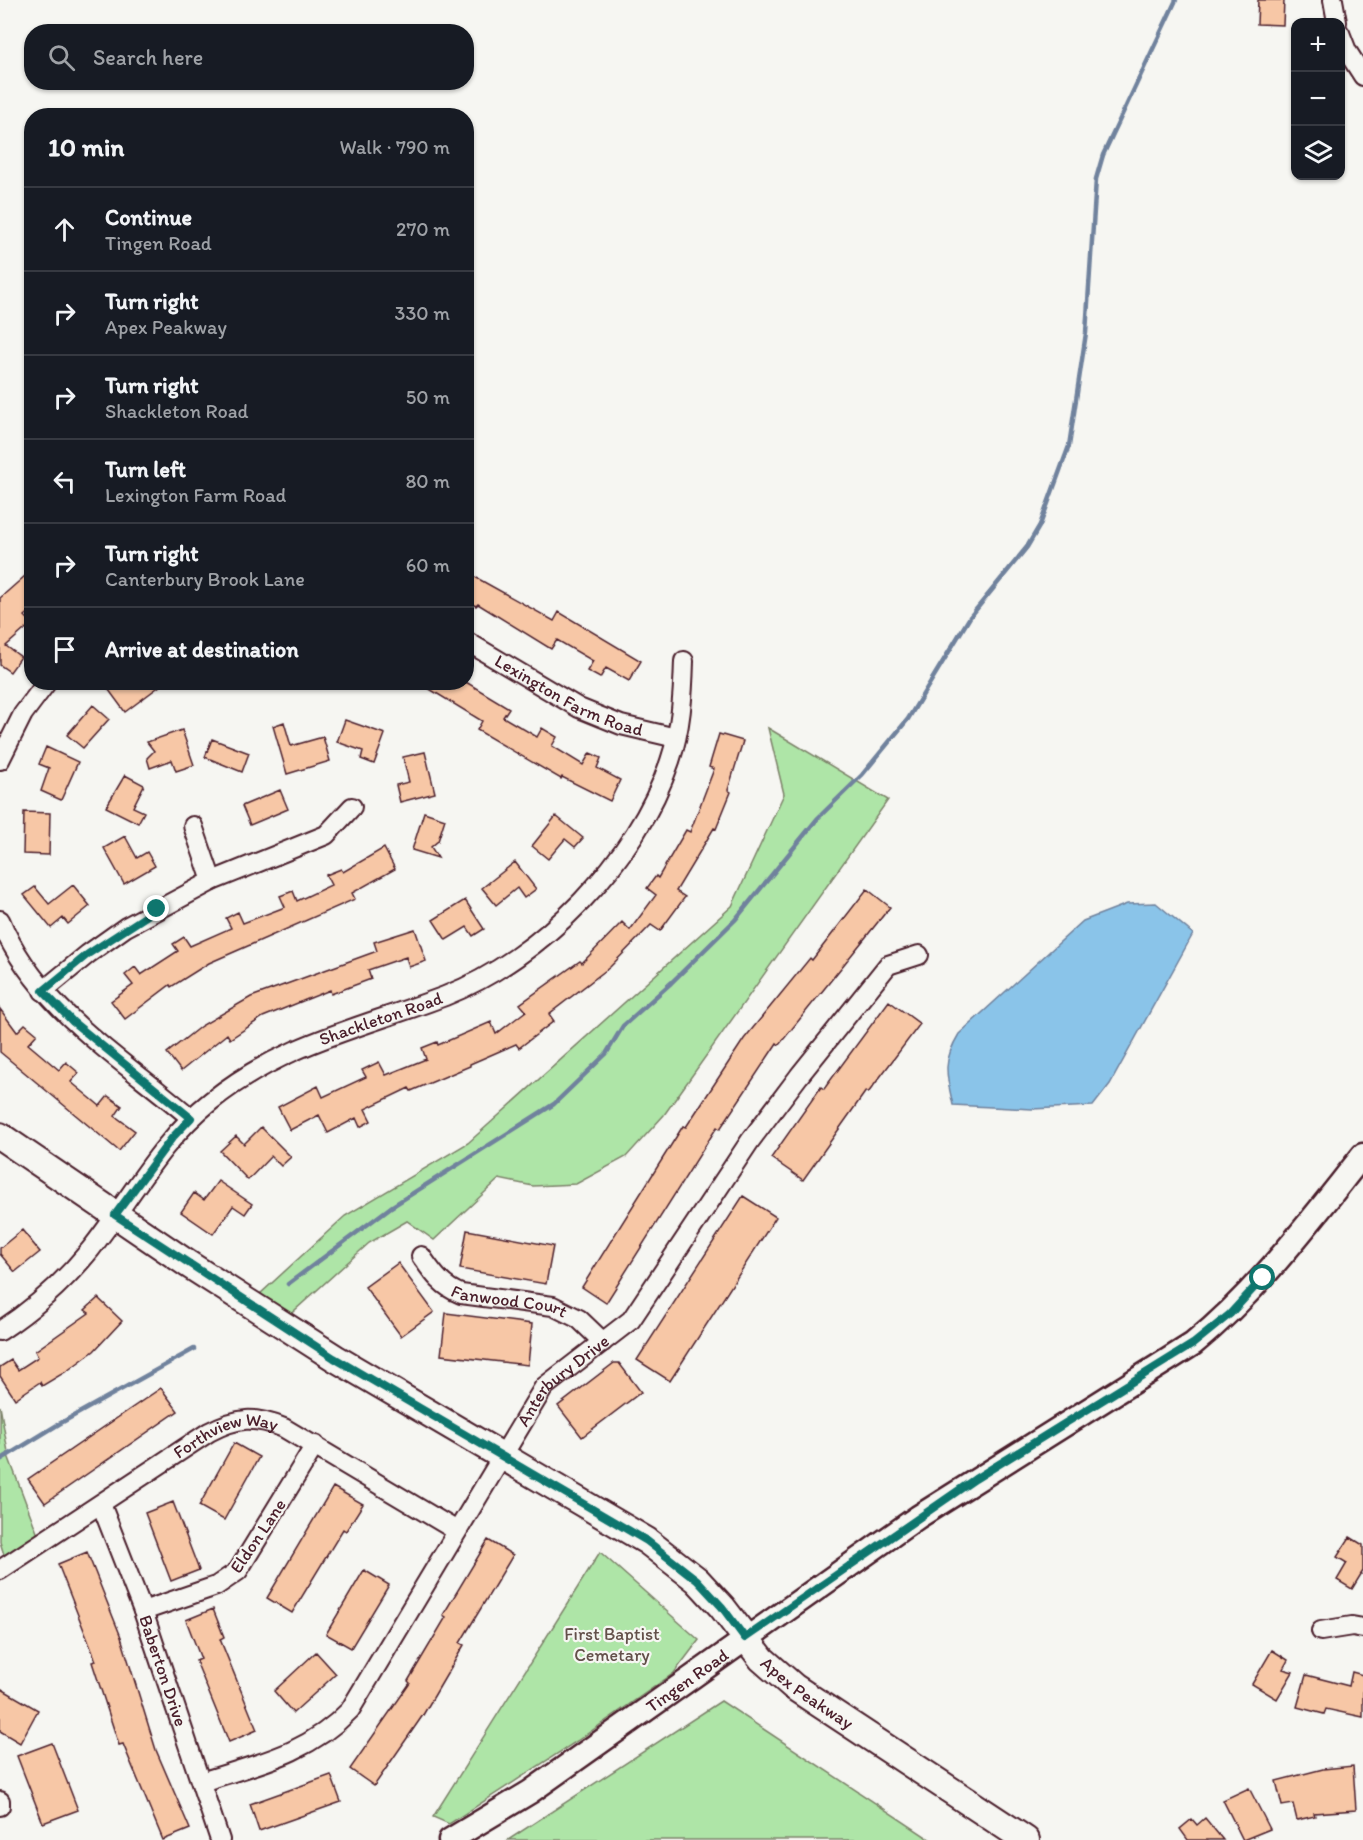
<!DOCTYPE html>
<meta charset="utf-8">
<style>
body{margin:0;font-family:Itim,sans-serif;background:#20242c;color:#f1f3f6}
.controls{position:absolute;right:18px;top:18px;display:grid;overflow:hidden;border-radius:12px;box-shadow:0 2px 4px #0004}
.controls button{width:54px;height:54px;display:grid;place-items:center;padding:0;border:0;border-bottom:2px solid #363941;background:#171b24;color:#f1f3f6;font:30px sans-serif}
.stop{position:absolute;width:18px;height:18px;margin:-14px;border:4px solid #0f766e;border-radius:50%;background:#fff}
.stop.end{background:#0f766e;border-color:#fff;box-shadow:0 2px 6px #0008}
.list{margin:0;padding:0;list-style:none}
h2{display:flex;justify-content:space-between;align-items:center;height:78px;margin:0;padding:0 24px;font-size:26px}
h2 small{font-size:20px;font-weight:400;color:#9ea1a6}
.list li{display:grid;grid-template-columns:39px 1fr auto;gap:18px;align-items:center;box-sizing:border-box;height:84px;padding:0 24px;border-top:2px solid #363941}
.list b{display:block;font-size:22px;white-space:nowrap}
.list p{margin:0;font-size:20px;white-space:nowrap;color:#9ea1a6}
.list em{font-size:20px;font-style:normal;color:#9ea1a6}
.icon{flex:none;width:33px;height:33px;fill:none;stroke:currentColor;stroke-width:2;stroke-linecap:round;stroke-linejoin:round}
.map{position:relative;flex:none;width:1363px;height:1840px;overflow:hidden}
.search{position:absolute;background:#171b24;box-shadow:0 2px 4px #0004;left:24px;top:24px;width:450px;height:66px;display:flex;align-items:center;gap:15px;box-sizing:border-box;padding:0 21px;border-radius:24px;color:#9ea1a6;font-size:22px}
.panel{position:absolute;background:#171b24;box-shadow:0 2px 4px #0004;left:24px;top:108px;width:450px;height:582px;border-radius:24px}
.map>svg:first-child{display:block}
.green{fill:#aee5a7;stroke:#7c8269;stroke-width:1.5}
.water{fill:#8ac4e9;stroke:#70829d;stroke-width:1.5}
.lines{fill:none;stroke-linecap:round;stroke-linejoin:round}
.stream{stroke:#70829d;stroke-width:4.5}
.building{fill:#f7c7a6;stroke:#4a1f2b;stroke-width:1.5}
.minor-casing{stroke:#4a1f2b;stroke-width:22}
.tertiary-casing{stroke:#4a1f2b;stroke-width:27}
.secondary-casing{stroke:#4a1f2b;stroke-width:30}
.minor{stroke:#f6f6f2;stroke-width:18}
.tertiary{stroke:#f6f6f2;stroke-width:22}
.secondary{stroke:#f6f6f2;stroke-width:26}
.route{stroke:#0f766e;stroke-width:8}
.labels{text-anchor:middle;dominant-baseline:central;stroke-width:4.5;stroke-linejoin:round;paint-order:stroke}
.street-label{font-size:18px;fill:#4a1f2b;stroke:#f6f6f2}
.park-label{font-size:18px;fill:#63504a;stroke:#f6f6f2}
</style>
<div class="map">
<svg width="1363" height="1840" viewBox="0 0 1363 1840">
<rect width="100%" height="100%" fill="#f6f6f2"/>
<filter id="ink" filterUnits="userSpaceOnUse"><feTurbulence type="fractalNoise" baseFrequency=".0167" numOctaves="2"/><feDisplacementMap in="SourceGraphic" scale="12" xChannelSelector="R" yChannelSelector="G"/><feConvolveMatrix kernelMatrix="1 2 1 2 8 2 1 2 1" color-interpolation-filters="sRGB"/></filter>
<g filter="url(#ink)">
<path class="green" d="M768,728L888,800L664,1115L626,1157L576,1184L533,1186L499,1179L434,1240L407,1221L369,1243L284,1320L251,1297L261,1293L345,1216L468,1143L732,906L784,794Z
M0,1406L9,1458L38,1535L5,1558L0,1542Z
M600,1552L699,1640L674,1673L577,1741L449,1824L433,1817Z
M721,1701L931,1840H508Z"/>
<path class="water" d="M1156,903L1193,934L1110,1084L1093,1106L1032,1109L953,1105C946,1074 942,1062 959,1034L1083,921L1127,904Z"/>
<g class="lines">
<path class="stream" d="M288,1284L391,1207L554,1104L606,1054L623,1026L671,983L735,920L818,818L862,775L908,719L970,617L1027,547L1040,525L1069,446L1086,333L1096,179L1103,155L1176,0
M0,1460L59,1424L194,1349"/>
</g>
<path class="building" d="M1258,0H1284L1283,25L1257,24Z
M466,572L554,621L559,612L641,661L629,681L606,668L600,678L587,671L593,661L557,640L551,649L478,604L476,606L466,601Z
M25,576L32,583V610L25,616L32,623L6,646L21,657L10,672L0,665V598Z
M103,682H165L125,712Z
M418,682H466L509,708L503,717L537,737L542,728L557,737L552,746L583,765L590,753L601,758L597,768L620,780L610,801L562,777L561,779L477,730L482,721Z
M93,705L109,719L83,748L67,735Z
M345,720L385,734L374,764L361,759L363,751L337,742Z
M284,722L291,746L323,737L330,761L287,774L273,726Z
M182,730L194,765L176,771L172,760L150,768L147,758L154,751L147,742Z
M719,734L743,741L728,790L731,792L716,829L714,828L676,891L685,897L660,931L651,925L610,967L549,1014L554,1021L519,1048L516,1044L470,1064V1066L411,1091L409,1088L365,1109L371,1121L360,1127L356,1118L328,1133L319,1115L290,1130L278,1107L318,1086L323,1097L366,1077L362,1070L379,1062L386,1075L426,1059L422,1048L437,1042L438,1045L491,1022L496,1034L526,1011L520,1004L580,961L582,963L622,922L630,930L656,895L647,888L656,876L658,878L686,830L690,832L714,769L709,767Z
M212,739L249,753L242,772L205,757Z
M46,747L78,762L61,800L41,791L49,768L39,764Z
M425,752L435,793L400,802L396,785L409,782L403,757Z
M125,775L144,785L133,807L144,812L138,823L106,807Z
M280,790L288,809L250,825L242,806Z
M24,812L50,813L49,855L23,854Z
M424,812L445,819L438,841L431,847L438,858L412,850Z
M556,816L583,838L575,847L565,839L548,859L532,846Z
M125,836L137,858L147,852L155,866L124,884L104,848Z
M384,848L395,869L352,893L355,899L209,963L171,987L170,985L125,1019L111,1001L133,985L125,975L135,967L141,975L178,951L173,944L184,937L190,946L231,928L226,918L238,912L243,923L285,907L280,896L293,891L297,901L331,885L326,875L341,869L343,872Z
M515,862L536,889L524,898L517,888L496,905L482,888Z
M73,885L90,906L68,924L63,918L51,928L24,895L35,887L49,904Z
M867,889L890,907L779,1045L777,1043L720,1129L717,1127L606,1303L582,1287L683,1126L686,1127L744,1039L810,958L812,960Z
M465,900L484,929L473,936L467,927L446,940L433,920Z
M415,929L426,961L409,967L406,957L368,970L371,979L331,994L330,990L263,1017L230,1039L227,1034L181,1071L167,1053L201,1026L251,997L377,951L374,942Z
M889,1001L920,1024L868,1093L866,1091L803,1180L771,1158L821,1087L824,1089Z
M0,1009L17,1032L25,1024L37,1034L28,1044L59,1070L66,1062L79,1073L71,1082L100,1106L108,1096L122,1106L115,1116L135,1131L119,1151L0,1052Z
M261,1127L291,1157L281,1166L271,1156L248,1180L220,1151L236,1136L244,1144Z
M218,1181L252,1204L245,1214L233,1206L213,1234L181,1212L194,1193L204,1200Z
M743,1196L776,1217L670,1381L637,1360Z
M22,1230L40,1252L15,1272L0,1254V1248Z
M467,1230L553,1246L546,1284L460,1269Z
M398,1263L434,1312L401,1336L365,1287Z
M98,1298L122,1321L94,1351L67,1371L42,1386L40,1382L15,1399L0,1376V1367L11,1360L18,1370L38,1357L35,1351L89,1313L85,1310Z
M446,1313L532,1324L528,1365L441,1355Z
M614,1363H619L641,1392L582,1437L558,1406Z
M161,1388L178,1411L45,1503L28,1479Z
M234,1443L259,1457L224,1520L199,1506Z
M333,1487L363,1504L346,1531L343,1529L292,1613L267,1598Z
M173,1502L199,1570L171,1581L145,1513Z
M1350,1537L1363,1545V1571L1352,1589L1337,1580L1347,1563L1337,1557Z
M488,1540L513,1555L460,1643L464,1645L423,1715L374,1786L350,1769L410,1683L408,1681L446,1617L443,1615Z
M87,1552L121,1637L156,1750L190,1829L163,1840L123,1744L119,1745L92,1662L96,1661L58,1564Z
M364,1570L389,1585L351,1648L326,1634Z
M213,1609L224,1637L220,1639L257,1730L229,1742L196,1661L201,1659L186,1620Z
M1272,1650L1288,1660L1283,1669L1293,1672L1277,1699L1252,1684Z
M316,1652L336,1674L293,1713L274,1691Z
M1352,1672L1363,1675V1717L1326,1709L1324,1714L1297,1707L1306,1675L1349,1686Z
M0,1688L38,1710L20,1743L0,1731Z
M52,1743L78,1810L43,1823L17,1756Z
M1353,1766L1356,1810L1314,1813L1315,1816L1297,1820L1293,1804L1282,1806L1276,1781L1323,1769Z
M331,1775L341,1802L259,1831L250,1804Z
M1249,1788L1270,1829L1243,1840L1223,1800Z
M1205,1818L1223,1840H1188L1180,1829L1192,1819L1197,1825Z"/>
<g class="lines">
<defs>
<g id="minor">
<path d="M1333,0L1337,22"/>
<path d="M1340,33L1347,51L1363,76"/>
<path id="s1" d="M466,641L579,708L621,725L676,738"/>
<path d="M0,760L23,714L47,682"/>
<path d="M193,826L212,881"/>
<path d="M0,920C36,1008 121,1058 191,1118"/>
<path d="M43,991L88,954L126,927L212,881L326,835L352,807"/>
<path id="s2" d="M421,1256C433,1273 441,1286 461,1294L553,1306L579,1319L603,1342"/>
<path id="s3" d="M0,1331C35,1308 64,1282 90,1250C130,1200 160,1141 211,1101C283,1043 361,1028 445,996C542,958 637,860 670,761C681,729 683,695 684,661"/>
<path id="s4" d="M101,1504L143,1611L220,1840"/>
<path id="s5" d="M0,1570L209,1432C238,1417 254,1416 284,1428L457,1531"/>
<path d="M143,1611L216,1586L238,1571L315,1445"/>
<path d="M1321,1631L1352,1626L1363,1628"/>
<path id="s6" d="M201,1782C257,1764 308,1754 350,1710L544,1387L631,1320L750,1141L799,1076L888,965L919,955"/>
<path d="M0,1801V1806"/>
</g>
<g id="tertiary">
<path id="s7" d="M450,1840L530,1792L918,1517L1193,1344C1259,1290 1310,1221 1363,1155"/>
</g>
<g id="secondary">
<path id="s8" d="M0,1136L188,1264L335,1358L647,1541L697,1580L722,1607L762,1659L794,1687L1026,1840"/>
</g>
</defs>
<use href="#minor" class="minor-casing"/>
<use href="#tertiary" class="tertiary-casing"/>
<use href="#secondary" class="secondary-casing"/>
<use href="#minor" class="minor"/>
<use href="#tertiary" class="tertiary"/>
<use href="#secondary" class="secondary"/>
</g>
</g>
<g class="lines" filter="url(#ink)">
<path class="route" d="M157,909L88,954L43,991L73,1022L191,1118L172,1138L115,1215L334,1358L647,1541L697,1580L722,1607L745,1638L975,1479L1193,1344L1230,1314L1263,1278"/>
</g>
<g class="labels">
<g class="street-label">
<text stroke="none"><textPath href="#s1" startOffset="117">Lexington Farm Road</textPath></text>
<text stroke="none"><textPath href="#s3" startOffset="504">Shackleton Road</textPath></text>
<text stroke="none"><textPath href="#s2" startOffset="105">Fanwood Court</textPath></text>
<text stroke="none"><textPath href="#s6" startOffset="562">Anterbury Drive</textPath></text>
<text stroke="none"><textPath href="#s5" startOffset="266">Forthview Way</textPath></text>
<text transform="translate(258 1536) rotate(-56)">Eldon Lane</text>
<text stroke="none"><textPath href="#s4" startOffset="178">Baberton Drive</textPath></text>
<text stroke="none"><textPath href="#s7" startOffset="286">Tingen Road</textPath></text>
<text stroke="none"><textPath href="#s8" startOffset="986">Apex Peakway</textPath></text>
</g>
<g class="park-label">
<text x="612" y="1634">First Baptist<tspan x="612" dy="21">Cemetary</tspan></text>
</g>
</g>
</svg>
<div class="controls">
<button>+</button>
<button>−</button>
<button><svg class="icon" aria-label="layers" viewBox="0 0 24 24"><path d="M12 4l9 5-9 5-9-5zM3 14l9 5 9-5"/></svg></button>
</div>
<div class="stop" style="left:1263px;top:1278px"></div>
<div class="stop end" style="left:157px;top:909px"></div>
<div class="search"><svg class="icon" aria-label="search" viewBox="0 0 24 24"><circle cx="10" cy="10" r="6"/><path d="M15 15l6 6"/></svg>Search here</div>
<section class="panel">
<h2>10 min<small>Walk · 790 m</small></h2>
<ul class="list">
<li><svg class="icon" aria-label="ahead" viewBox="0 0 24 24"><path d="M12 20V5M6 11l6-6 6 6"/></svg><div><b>Continue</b><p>Tingen Road</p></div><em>270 m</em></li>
<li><svg class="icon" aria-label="right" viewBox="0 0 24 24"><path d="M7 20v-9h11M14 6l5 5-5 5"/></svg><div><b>Turn right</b><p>Apex Peakway</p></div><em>330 m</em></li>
<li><svg class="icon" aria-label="right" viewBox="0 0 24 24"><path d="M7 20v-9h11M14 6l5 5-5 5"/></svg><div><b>Turn right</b><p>Shackleton Road</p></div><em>50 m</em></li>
<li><svg class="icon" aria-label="left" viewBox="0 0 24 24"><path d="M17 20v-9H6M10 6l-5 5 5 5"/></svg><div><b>Turn left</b><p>Lexington Farm Road</p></div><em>80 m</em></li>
<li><svg class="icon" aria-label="right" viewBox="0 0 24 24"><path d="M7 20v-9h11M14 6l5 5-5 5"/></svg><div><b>Turn right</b><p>Canterbury Brook Lane</p></div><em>60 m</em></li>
<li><svg class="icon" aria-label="arrive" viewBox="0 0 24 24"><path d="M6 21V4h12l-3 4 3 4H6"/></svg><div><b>Arrive at destination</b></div></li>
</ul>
</section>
</div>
